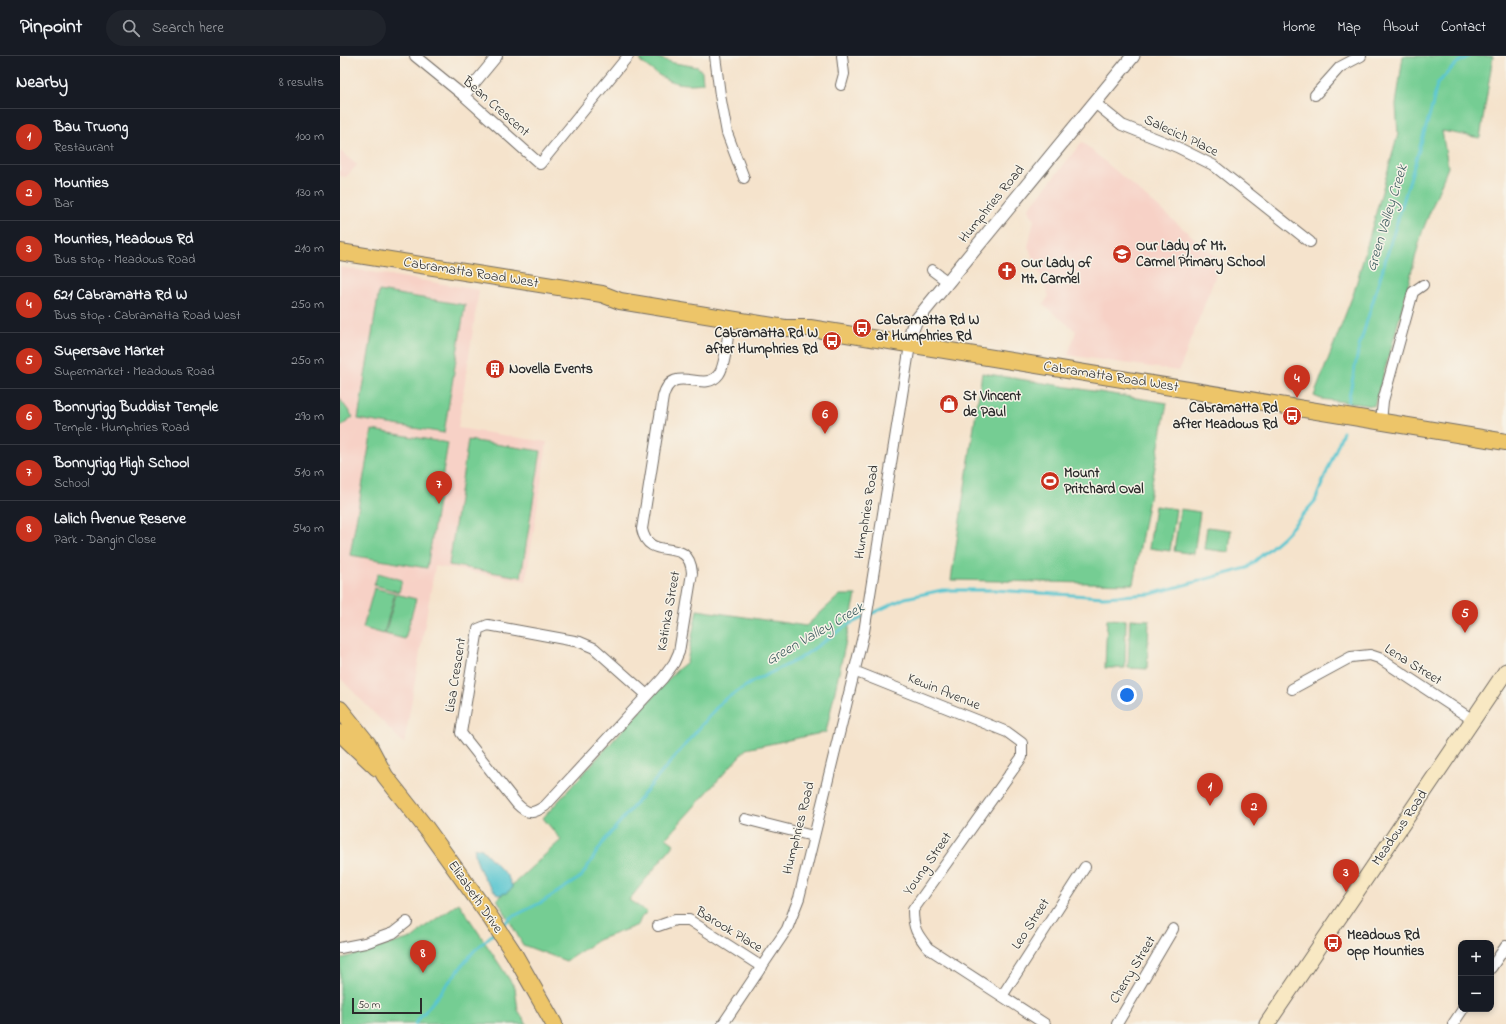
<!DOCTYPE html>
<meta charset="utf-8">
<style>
body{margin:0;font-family:"Indie Flower",sans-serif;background:#20242c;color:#f1f3f6}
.controls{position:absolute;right:12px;bottom:12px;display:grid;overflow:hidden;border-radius:8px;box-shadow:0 2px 6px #0003}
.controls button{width:36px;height:36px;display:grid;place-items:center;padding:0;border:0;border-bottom:1px solid #363941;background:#171b24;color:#f1f3f6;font:20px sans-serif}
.scale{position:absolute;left:12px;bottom:10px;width:70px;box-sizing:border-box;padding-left:4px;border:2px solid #2b2b2b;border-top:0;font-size:11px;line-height:14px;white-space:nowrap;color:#2b2b2b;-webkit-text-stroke:3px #f7f3e8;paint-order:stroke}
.you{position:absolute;left:787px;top:639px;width:14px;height:14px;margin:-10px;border:3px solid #fff;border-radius:50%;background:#1a73e8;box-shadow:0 0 0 6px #1a73e833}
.badge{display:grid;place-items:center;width:26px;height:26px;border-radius:50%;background:#c8321e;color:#fff;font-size:13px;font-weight:700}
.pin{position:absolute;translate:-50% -33px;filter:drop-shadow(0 1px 2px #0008)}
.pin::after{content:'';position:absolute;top:21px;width:14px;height:12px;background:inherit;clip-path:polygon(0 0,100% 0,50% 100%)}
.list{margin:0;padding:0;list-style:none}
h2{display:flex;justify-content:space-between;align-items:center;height:52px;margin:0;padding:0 16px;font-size:17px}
h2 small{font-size:13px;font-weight:400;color:#9ea1a6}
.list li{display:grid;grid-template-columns:26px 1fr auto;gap:12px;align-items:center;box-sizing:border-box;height:56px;padding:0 16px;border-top:1px solid #363941}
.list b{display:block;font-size:15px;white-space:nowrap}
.list p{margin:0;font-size:13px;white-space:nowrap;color:#9ea1a6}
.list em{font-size:13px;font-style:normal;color:#9ea1a6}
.icon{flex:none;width:22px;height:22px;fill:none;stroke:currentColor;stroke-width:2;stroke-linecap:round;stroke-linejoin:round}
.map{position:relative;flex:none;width:1166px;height:968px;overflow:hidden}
header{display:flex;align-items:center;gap:24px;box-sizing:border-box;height:56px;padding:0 20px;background:#171b24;border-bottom:1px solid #363941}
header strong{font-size:19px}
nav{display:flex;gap:22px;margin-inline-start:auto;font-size:14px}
.search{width:280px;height:36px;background:#20242c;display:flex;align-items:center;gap:10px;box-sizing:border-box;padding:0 14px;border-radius:22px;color:#9ea1a6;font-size:15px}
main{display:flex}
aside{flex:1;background:#171b24}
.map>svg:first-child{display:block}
.built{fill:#f7d1c6}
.green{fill:#74cd93;stroke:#507c5f}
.water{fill:#5ac6d0;stroke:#42787e}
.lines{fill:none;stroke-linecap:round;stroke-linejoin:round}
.stream{stroke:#5ac6d0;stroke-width:3}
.minor-casing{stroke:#726b63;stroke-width:12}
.tertiary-casing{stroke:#726b63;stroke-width:15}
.secondary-casing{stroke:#726b63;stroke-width:17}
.primary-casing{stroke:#726b63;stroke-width:18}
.minor{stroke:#fff;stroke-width:10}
.tertiary{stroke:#fff;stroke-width:13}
.secondary{stroke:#f8e8c3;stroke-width:15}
.primary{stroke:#edc569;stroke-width:16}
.labels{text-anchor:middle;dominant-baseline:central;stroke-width:3;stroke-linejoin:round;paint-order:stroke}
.street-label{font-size:14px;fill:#2b2b2b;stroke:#f7f3e8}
.poi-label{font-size:14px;font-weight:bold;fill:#2b2b2b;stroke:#f7f3e8;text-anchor:start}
.water-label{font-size:15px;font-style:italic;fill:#395a5d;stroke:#f7f3e8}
</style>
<header>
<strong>Pinpoint</strong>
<div class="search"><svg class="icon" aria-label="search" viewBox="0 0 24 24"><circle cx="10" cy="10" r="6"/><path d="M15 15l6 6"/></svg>Search here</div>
<nav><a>Home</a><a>Map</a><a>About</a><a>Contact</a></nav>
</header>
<main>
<aside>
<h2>Nearby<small>8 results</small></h2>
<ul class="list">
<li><span class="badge">1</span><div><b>Bau Truong</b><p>Restaurant</p></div><em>100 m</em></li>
<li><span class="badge">2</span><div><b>Mounties</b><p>Bar</p></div><em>130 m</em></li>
<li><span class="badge">3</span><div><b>Mounties, Meadows Rd</b><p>Bus stop · Meadows Road</p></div><em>210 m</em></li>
<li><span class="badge">4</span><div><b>621 Cabramatta Rd W</b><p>Bus stop · Cabramatta Road West</p></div><em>250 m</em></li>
<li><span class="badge">5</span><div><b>Supersave Market</b><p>Supermarket · Meadows Road</p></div><em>250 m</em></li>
<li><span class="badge">6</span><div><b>Bonnyrigg Buddist Temple</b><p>Temple · Humphries Road</p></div><em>290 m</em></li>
<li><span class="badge">7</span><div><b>Bonnyrigg High School</b><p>School</p></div><em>510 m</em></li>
<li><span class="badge">8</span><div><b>Lalich Avenue Reserve</b><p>Park · Dangin Close</p></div><em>540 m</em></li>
</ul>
</aside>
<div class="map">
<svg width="1166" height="968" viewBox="0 0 1166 968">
<rect width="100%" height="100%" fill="#f7f3e8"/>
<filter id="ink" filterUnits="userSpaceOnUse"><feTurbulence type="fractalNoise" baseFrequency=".025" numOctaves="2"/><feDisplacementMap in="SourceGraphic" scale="8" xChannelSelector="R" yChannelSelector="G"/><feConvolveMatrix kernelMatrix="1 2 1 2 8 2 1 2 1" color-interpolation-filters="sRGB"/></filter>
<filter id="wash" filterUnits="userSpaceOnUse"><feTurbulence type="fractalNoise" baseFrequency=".012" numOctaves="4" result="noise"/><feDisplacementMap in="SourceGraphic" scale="16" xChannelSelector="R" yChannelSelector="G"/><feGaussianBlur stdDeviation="0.9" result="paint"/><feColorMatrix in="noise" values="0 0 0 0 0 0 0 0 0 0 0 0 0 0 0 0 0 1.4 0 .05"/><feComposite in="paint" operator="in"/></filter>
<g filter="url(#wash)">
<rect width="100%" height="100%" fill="#f5e3cc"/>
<path class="built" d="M742,86L881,205L839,315L728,299L736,275L703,249L709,240L688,191L694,164L688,153Z
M0,95L17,109L6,121L0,120Z
M0,211L139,234L118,372L207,386L186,525L95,510L64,688L0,622Z"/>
<path class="green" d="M303,0H313L334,7L358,11L362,16L363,27C332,31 323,23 300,5Z
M1063,0H1153L1140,82L1102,75L1108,111L1082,176L1053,286L1034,350L981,343L974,340L1014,236L1058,78L1056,49Z
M39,235L125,249L104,377L18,363Z
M642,317L827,347L793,528L611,524Z
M0,343L13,361L0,371Z
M32,374L108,387L87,512L10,499Z
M128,384L201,395L181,521L109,509Z
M815,450L836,453L830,495L809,492Z
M840,453L860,456L854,498L834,495Z
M867,471L891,474L889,496L864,493Z
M38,517L62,524L59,536L34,529Z
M34,532L55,537L44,578L23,572Z
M56,538L76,543L65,583L45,578Z
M500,539H516L486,676L406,693L326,782L334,788L289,844L307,856L301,862L298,869L258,884L226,905L183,889L157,843L221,784L203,762L336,615L347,606L357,554L466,570Z
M767,563L786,564L785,612H765Z
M790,563L809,564L807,613L788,612Z
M119,847L175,932L178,954L187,968H0V903L75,881L83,872Z"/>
<path class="water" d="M134,791L142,793L168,821L173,832L166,837L159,839C144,827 136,809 134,791Z"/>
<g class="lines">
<path class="stream" d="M1008,346L1019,291L1092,51L1097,28L1117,7L1130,0
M529,559L565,542L602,534H655L764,541L811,538L907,512L944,480L975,445L1003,376
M162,870L172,861L202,846L241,821L264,785L382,645L414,625L459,603L506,570L524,561
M75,968L134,895L155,876"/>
</g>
</g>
<g filter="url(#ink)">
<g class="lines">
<defs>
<path id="minor" d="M75,0L124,40L200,108L288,0
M375,0L380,39L387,77L404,122
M501,29L504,18L502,0
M975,39L1000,11L1021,0
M124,40L157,0
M755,47L782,69L837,91L873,109L970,186
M592,214L608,226
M1041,366L1043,345L1073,236L1083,229
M514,615L667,676L682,687V701L573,854C573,873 577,878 588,892L705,968
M952,633L1011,601L1030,599L1039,602L1133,664
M307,639L254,592L240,586L148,569L138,573L121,677L177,748C188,759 193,758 205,750L323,622L334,607L339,596L352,517C349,477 309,509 302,473L323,341C332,305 364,339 379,318C386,308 388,277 390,263
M405,763L473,780
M318,870L335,864H349L422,911
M0,892L25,887L53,877L67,866
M1151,912L1166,890
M662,940L745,811
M383,968L447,873L459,842L524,576L570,289
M777,968L833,873
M1113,968L1123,953"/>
<path id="tertiary" d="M570,289L572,274L575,266L793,0"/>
<path id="secondary" d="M927,968L1166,615"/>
<path id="primary" d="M0,196L262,238L280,245L445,272H470L1166,386
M0,653L28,688L45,720L86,772L150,861L173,896L214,968
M0,677L37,712"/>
</defs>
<use href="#minor" class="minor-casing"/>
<use href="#tertiary" class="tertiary-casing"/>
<use href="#secondary" class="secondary-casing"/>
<use href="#primary" class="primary-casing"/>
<use href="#minor" class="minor"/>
<use href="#tertiary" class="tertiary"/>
<use href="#secondary" class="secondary"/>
<use href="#primary" class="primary"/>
</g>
</g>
<defs>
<symbol id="school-disc" viewBox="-11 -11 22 22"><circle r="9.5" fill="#c8321e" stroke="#f7f3e8"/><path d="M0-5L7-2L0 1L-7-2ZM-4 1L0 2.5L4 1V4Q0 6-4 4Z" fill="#fff"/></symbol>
<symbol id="church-disc" viewBox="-11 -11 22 22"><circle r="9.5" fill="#c8321e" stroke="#f7f3e8"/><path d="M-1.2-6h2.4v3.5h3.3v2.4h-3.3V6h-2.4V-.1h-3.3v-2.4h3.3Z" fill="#fff"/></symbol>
<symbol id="bus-disc" viewBox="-11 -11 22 22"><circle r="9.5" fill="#c8321e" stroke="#f7f3e8"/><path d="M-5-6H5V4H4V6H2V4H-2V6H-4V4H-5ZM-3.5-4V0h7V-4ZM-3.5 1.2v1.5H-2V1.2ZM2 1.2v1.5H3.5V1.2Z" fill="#fff"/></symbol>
<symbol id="building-disc" viewBox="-11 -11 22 22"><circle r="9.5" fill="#c8321e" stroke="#f7f3e8"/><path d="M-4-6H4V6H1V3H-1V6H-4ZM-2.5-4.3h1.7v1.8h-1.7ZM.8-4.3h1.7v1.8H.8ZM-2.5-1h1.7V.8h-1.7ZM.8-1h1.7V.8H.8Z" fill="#fff"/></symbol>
<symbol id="shop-disc" viewBox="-11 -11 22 22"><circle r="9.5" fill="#c8321e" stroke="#f7f3e8"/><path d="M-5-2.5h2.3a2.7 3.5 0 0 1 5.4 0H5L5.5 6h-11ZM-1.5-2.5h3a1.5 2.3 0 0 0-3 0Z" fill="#fff"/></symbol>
<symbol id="stadium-disc" viewBox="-11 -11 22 22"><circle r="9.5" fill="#c8321e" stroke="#f7f3e8"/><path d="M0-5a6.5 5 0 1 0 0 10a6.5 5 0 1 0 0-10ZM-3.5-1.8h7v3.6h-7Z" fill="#fff"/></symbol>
</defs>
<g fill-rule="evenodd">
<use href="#school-disc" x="771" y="187" width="22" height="22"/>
<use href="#church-disc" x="656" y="204" width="22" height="22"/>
<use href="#bus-disc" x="511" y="261" width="22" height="22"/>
<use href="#bus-disc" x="481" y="274" width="22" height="22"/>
<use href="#building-disc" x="144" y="302" width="22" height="22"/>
<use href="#shop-disc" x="598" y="337" width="22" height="22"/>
<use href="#bus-disc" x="941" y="349" width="22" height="22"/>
<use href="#stadium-disc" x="699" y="414" width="22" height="22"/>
<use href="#bus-disc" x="982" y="876" width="22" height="22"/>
</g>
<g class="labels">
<g class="street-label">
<text transform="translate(156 51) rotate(41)">Bean Crescent</text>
<text transform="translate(841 80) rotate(25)">Salecich Place</text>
<text transform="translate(652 148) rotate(-51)">Humphries Road</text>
<text transform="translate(131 217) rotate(9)">Cabramatta Road West</text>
<text transform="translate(771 321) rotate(9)">Cabramatta Road West</text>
<text transform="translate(527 456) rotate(-81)">Humphries Road</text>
<text transform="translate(329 555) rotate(-80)">Katinka Street</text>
<text transform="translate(1073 609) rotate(32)">Lena Street</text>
<text transform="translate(116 619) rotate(-81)">Lisa Crescent</text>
<text transform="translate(604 636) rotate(22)">Kewin Avenue</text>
<text transform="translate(459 772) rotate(-76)">Humphries Road</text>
<text transform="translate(1060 772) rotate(-56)">Meadows Road</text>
<text transform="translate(588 808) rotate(-55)">Young Street</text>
<text transform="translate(135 841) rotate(55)">Elizabeth Drive</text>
<text transform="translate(691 868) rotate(-57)">Leo Street</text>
<text transform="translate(389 874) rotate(31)">Barook Place</text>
<text transform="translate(793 914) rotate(-59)">Cherry Street</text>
</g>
<g class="poi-label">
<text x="796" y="190">Our Lady of Mt.<tspan x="796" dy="16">Carmel Primary School</tspan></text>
<text x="681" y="207">Our Lady of<tspan x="681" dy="16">Mt. Carmel</tspan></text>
<text x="536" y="264">Cabramatta Rd W<tspan x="536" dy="16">at Humphries Rd</tspan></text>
<text x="478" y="277" text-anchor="end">Cabramatta Rd W<tspan x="478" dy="16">after Humphries Rd</tspan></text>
<text x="169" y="313">Novella Events</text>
<text x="623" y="340">St Vincent<tspan x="623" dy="16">de Paul</tspan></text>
<text x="938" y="352" text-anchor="end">Cabramatta Rd<tspan x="938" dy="16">after Meadows Rd</tspan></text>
<text x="724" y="417">Mount<tspan x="724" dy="16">Pritchard Oval</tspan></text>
<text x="1007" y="879">Meadows Rd<tspan x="1007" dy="16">opp Mounties</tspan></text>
</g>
<g class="water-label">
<text transform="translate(1047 162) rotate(-73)">Green Valley Creek</text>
<text transform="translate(475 578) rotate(-30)">Green Valley Creek</text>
</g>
</g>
</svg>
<div class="controls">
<button>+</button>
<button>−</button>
</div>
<div class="scale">50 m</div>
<div class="you"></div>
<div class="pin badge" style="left:870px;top:750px">1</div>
<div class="pin badge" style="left:914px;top:770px">2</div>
<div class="pin badge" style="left:1006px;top:836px">3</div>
<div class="pin badge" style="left:957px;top:342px">4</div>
<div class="pin badge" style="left:1125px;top:577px">5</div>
<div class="pin badge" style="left:485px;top:378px">6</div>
<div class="pin badge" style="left:99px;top:448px">7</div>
<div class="pin badge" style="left:83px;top:917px">8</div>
</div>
</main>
